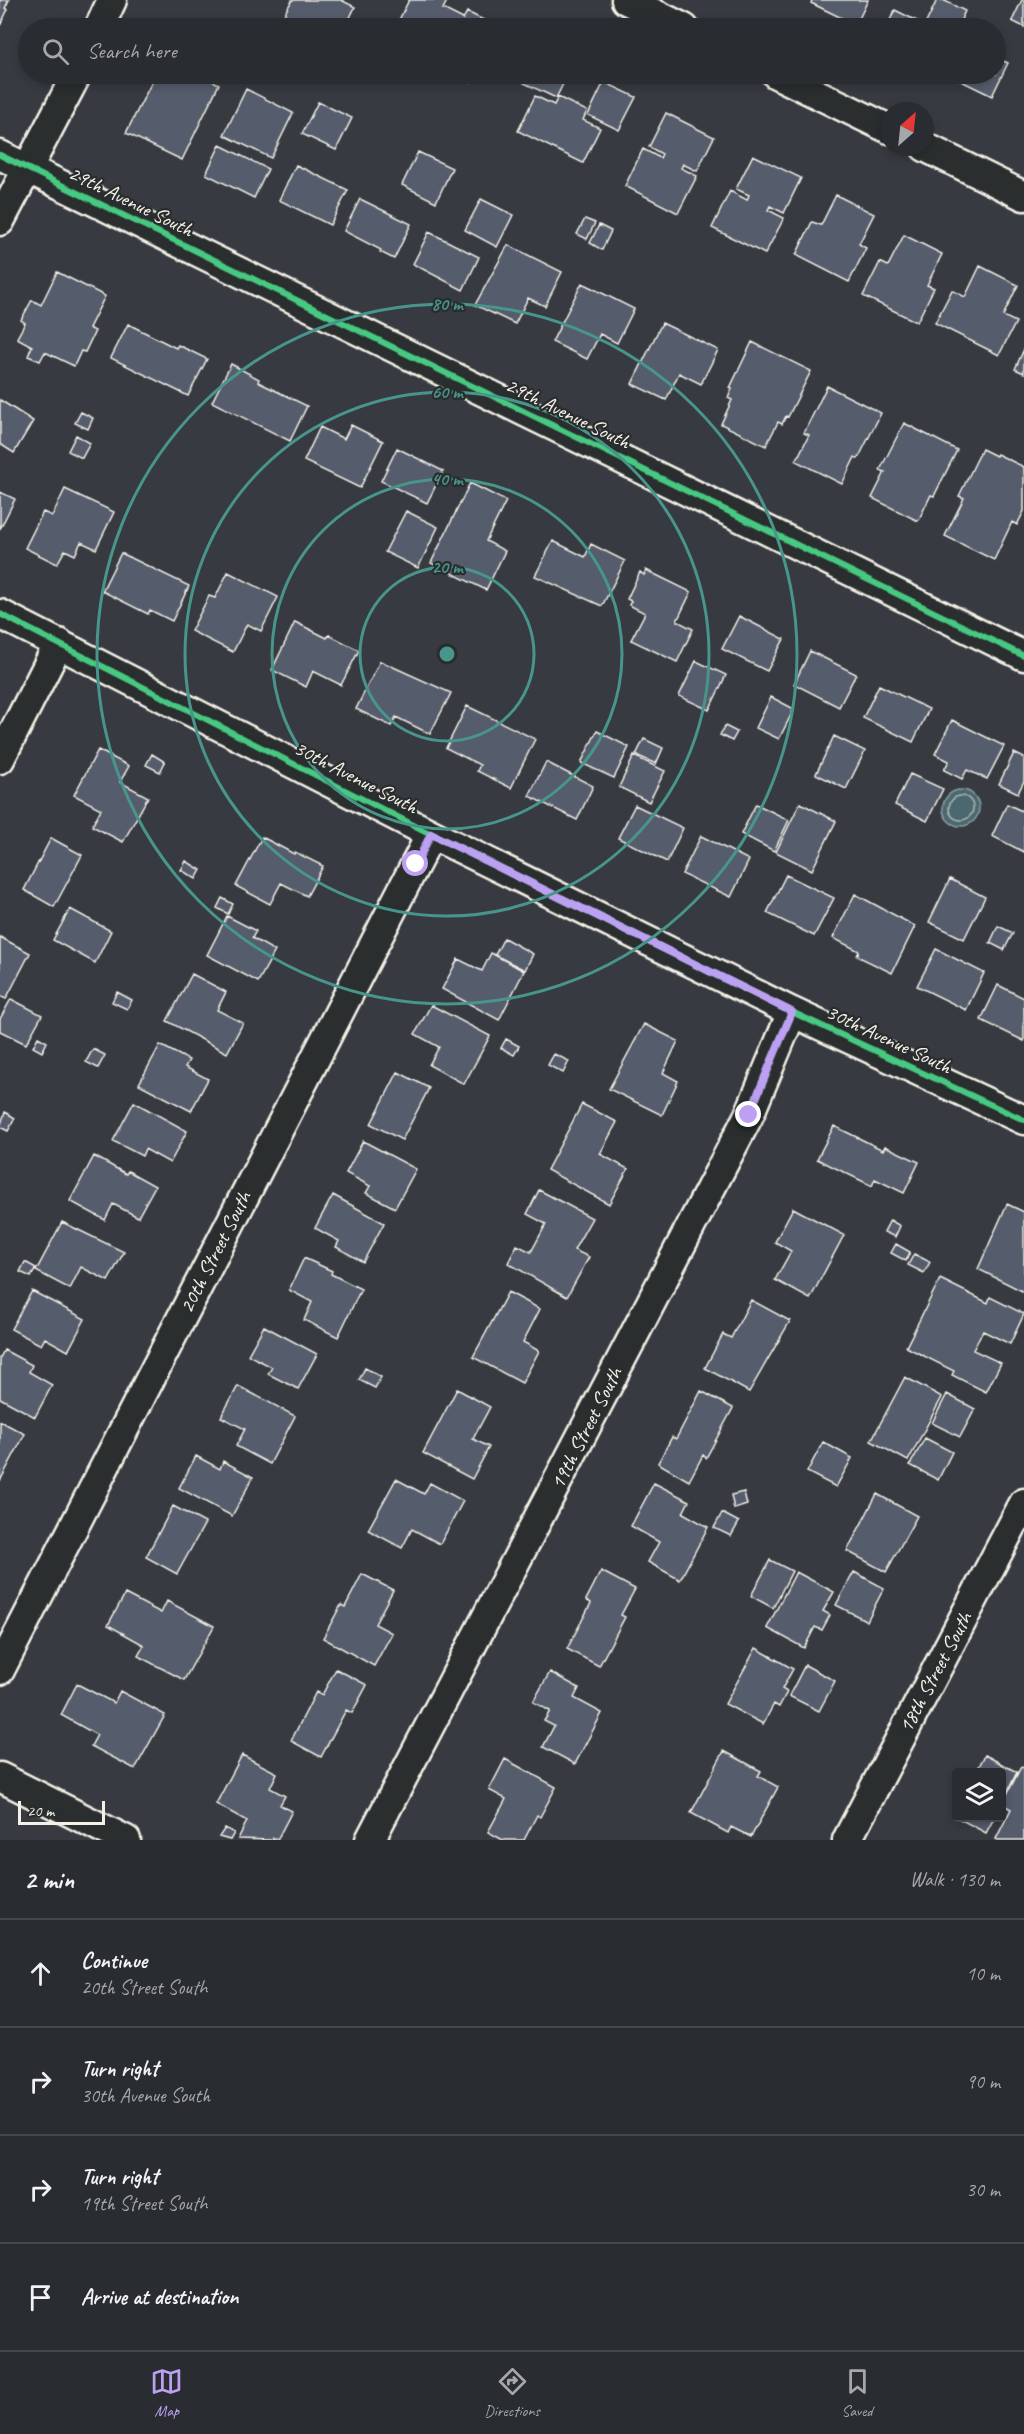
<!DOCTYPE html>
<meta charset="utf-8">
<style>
body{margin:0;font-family:Caveat,sans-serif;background:#313439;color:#f1f3f6}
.controls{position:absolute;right:18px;bottom:18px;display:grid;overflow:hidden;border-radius:6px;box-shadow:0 3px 9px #0003}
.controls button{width:54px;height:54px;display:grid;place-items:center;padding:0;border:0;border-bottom:2px solid #45484d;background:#292c31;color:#f1f3f6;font:30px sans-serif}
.compass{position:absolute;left:880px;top:102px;width:54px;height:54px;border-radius:50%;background:#292c31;box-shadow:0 3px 9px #0003;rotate:27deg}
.scale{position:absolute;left:18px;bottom:15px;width:87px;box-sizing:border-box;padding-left:6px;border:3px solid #f4f1e8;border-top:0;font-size:16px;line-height:21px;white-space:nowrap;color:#f4f1e8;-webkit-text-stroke:4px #2a2d2e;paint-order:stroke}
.stop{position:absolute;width:18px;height:18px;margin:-14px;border:4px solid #bca0f2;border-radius:50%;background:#fff}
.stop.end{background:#bca0f2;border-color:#fff;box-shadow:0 2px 6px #0008}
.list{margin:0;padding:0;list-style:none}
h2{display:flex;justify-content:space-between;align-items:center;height:78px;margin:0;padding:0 24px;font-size:26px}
h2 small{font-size:20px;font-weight:400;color:#a5a7ab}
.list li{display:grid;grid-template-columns:39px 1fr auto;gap:18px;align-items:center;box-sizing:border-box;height:108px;padding:0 24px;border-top:2px solid #45484d}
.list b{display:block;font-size:22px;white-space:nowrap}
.list p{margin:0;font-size:20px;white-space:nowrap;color:#a5a7ab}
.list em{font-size:20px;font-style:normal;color:#a5a7ab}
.icon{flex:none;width:33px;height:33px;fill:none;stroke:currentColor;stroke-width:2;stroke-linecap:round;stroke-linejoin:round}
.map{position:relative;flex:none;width:1024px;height:1840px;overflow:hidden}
.search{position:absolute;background:#292c31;box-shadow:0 3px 9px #0003;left:18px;right:18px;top:18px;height:66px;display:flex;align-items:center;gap:15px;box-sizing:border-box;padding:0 21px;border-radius:33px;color:#a5a7ab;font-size:22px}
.sheet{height:510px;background:#292c31}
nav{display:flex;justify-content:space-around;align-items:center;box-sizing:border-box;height:84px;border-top:2px solid #45484d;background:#292c31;font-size:16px;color:#a5a7ab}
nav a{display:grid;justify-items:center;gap:3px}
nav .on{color:#bca0f2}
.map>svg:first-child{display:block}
.water{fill:#4c6870;stroke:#8f9fa0;stroke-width:1.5}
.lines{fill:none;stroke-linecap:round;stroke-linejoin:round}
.shore{stroke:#b1bab8;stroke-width:1.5}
.building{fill:#545b6c;stroke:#f4f1e8;stroke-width:1.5}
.minor-casing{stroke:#f4f1e8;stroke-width:33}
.minor{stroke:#2a2d2e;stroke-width:28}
.cycleway-casing{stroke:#2a2d2e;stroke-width:10}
.cycleway{stroke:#46c982;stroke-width:6}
.route{stroke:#bca0f2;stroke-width:8}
.ring{fill:none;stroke:#48958c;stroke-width:3}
.labels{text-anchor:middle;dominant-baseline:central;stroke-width:4.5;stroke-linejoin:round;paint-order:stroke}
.street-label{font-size:21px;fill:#f4f1e8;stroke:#2a2d2e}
.centre{fill:#48958c;stroke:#2a2d2e;stroke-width:3}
.ring-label{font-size:18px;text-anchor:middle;font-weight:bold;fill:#48958c;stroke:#2a2d2e;stroke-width:4.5;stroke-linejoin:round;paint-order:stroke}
</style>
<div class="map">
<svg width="1024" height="1840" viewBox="0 0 1024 1840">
<rect width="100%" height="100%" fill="#373b41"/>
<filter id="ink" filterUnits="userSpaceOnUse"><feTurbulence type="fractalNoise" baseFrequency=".0167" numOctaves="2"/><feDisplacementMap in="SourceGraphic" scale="12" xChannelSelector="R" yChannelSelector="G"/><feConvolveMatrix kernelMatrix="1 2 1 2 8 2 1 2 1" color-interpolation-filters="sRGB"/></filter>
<g filter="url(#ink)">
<path class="water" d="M943 808a18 18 0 1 1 36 0a18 18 0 1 1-36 0Z"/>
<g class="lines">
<path class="shore" d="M949 808a12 12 0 1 1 24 0a12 12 0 1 1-24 0Z"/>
</g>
<path class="building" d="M0,0H9L5,8L8,9L0,26Z
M292,0H341L355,7L345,28H311L284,15Z
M409,0H444L447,1L443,9L463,19L467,12L498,27L395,28Z
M812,0H868L856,25L811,3Z
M937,0H943L965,11L957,28H886L895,10L925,25Z
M1022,0H1024V27L1012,21Z
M996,58L1008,63L992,96L949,75L996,74Z
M156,74H198L219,84L182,160L126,133Z
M451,74H475L470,83Z
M528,74H568L556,98L524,83Z
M604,82L636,97L619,130L588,115Z
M246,89L293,113L271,158L224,135Z
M535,96L554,105L558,97L587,111L583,120L600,128L583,163L518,131Z
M318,102L352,118L336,150L302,134Z
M666,113L714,137L697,171L683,164L681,168L697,176L678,213L625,186L643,149L660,158L662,154L649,147Z
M220,145L268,169L254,198L206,174Z
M418,152L452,168L436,202L402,185Z
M753,155L801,178L784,213L770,206L768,210L784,218L765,254L712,228L730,191L747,200L749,195L736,189Z
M296,165L348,190L330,225L279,200Z
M836,195L874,214L859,244L866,248L849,282L796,255L812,222L821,225Z
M360,199L411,224L394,259L380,252L381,250L344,231Z
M481,199L513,215L497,247L465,230Z
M585,219L595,223L587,239L577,234Z
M599,225L611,231L602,250L590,243Z
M429,232L479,257L463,290L413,264Z
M904,235L942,254L927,285L934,288L917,322L863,296L880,262L888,266Z
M508,245L562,272L545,306L528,298L515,324L475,305Z
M980,266L1018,285L1003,316L1016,322L999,355L935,323L952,290L965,297Z
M57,272L105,296L89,328L95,331L85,352L81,351L74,366L45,352L40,361L28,356L32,346L17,338L25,323L21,320L32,300L41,305Z
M582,283L634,309L617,343L600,334L587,359L552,342Z
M662,323L718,350L701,384L679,373L666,400L632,384Z
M128,324L176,348L178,345L207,359L188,396L111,358Z
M752,342L811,371L788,417L786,416L782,424L778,422L766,446L721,424L732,400L728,398L732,389L730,388Z
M1024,349V373L1015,369Z
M231,364L259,379L258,382L307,406L290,441L212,402Z
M827,386L881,413L858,459L855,457L842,484L796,461L809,435L804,433Z
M0,400L33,421L14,453L0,444Z
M81,412L93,418L88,429L75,423Z
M904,423L957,450L934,496L931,495L918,521L872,498L885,472L880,470Z
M351,425L383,441L360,488L304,461L320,427L344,439Z
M76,435L90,443L82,458L68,451Z
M397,448L443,471L427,503L381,481Z
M982,449L996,456L997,454L1024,467V511L1017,525L1012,522L994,560L945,536L964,498L959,496Z
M470,483L506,501L486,541L505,551L486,590L431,563Z
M65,489L114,512L96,549L81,542L75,555L65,550L57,564L25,548L43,512L52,516Z
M0,492L15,499L0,529Z
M406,511L438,527L418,568L385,552Z
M553,541L585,557L591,544L625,561L602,606L535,576Z
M121,553L189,586L172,621L150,610L148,614L102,591Z
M646,570L691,592L677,621L693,629L677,662L631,640L645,613L629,605L631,601L627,599L640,572L644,575Z
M228,572L278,597L261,631L247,624L233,652L191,631L209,596L215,598Z
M739,616L784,639L767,671L722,649Z
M295,622L327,638L329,635L359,650L341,685L313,671L306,687L272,670Z
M810,651L856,674L839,707L794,684Z
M380,661L451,693L430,734L396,717L391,726L356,709Z
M696,661L726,675L709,710L679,696Z
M879,685L929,709L913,742L863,718Z
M771,697L794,709L779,739L756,728Z
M467,706L535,739L511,788L477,771L480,765L446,748Z
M952,720L1004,746L987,779L967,770L962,779L944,770L949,761L935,754Z
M725,726L737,732L732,741L720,735Z
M597,731L629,747L614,778L581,763Z
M834,736L865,751L846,789L816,774Z
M644,739L663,748L656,764L636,755Z
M98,750L129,766L120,782L148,797L123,842L92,826L101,809L74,795Z
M1014,753L1024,758V781L1018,793L999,784Z
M152,754L165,762L160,772L146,765Z
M634,756L665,771L649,802L619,787Z
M546,762L593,786L577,820L529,796Z
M910,774L943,789L927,821L895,805Z
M800,803L836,821L812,870L776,852Z
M756,804L789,820L774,851L741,834Z
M1007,804L1024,812V852L992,836Z
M635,805L683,828L667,862L618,838Z
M701,836L749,860L731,897L682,874Z
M262,837L294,854L295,852L323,866L307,896L281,883L270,904L236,886Z
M51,838L82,855L54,907L24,890Z
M186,861L201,870L196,879L181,870Z
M786,875L834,898L814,936L767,913Z
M950,879L985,897L964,939L929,922Z
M855,894L915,926L892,973L857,956L859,951L833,938Z
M222,898L233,904L228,914L217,908Z
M70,909L111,931L95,963L53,940Z
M227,916L256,931L252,938L275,951L258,982L207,955Z
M998,926L1013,933L1004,950L990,943Z
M0,937L30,953L6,999L0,996Z
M504,938L533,954L525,970L495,955Z
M936,949L984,973L966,1010L917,986Z
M491,953L524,971L499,1020L442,989L458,959L482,971Z
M192,974L226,992L217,1010L243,1023L227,1053L167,1021Z
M998,985L1024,998V1041L981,1020Z
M117,992L132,1000L127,1009L112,1002Z
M11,999L42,1015L26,1044L0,1031V1019Z
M431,1005L490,1036L464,1084L429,1065L439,1047L415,1034Z
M644,1024L678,1041L663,1073L678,1081L662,1115L609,1089Z
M38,1037L47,1042L42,1052L33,1047Z
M506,1039L519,1046L514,1055L501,1048Z
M160,1045L189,1060L185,1067L208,1079L191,1111L139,1084Z
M93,1049L105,1055L98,1068L86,1062Z
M554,1054L569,1061L563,1073L548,1065Z
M398,1072L429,1088L402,1140L371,1124Z
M134,1102L187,1131L170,1163L145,1149L142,1156L113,1141Z
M582,1104L617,1122L600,1154L628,1169L609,1204L547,1170Z
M5,1112L15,1118L8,1131L0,1127Z
M834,1126L883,1150L885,1146L919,1162L904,1193L875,1179L872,1186L817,1159Z
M363,1141L416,1169L395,1208L366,1193L370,1186L346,1173Z
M94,1156L126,1174L128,1171L155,1186L138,1217L113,1204L105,1220L70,1201Z
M539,1190L592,1218L574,1250L589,1257L567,1297L508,1263L517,1245L531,1252L546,1224L527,1214Z
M333,1195L384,1223L363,1262L336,1247L339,1241L315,1228Z
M1007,1204L1024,1212V1292L978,1269Z
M793,1208L844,1235L810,1299L775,1280L791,1251L775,1242Z
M890,1220L900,1226L895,1237L884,1232Z
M62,1222L124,1252L108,1281L81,1267L70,1289L36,1271Z
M896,1244L910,1252L906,1261L891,1253Z
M914,1254L930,1262L924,1273L908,1265Z
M304,1258L332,1271L331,1274L361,1289L338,1337L304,1320L312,1302L289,1290Z
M25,1262L36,1268L31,1277L20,1272Z
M940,1279L988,1303L990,1297L1024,1314L1010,1344L983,1331L973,1350L1001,1363L986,1392L952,1375L954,1371L906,1347Z
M32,1291L85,1319L68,1351L45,1338L41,1345L11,1329Z
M508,1292L540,1309L523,1342L539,1351L522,1383L473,1357Z
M751,1300L790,1321L749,1392L705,1368L723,1334L731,1338Z
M264,1326L317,1354L298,1389L268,1374L272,1367L248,1355Z
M4,1350L32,1365L29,1372L52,1385L35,1417L0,1398V1358Z
M365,1368L381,1377L375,1388L359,1380Z
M905,1377L942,1397L908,1461L871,1441Z
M238,1386L295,1416L270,1464L236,1446L245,1429L221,1417Z
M457,1389L490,1407L473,1439L489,1447L472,1479L423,1453Z
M701,1391L733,1408L706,1458L703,1455L689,1481L658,1463L672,1437L676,1439Z
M947,1394L975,1409L960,1437L932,1423Z
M0,1421L25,1434L0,1481Z
M925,1438L952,1452L938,1480L910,1465Z
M823,1442L852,1458L836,1487L807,1472Z
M196,1456L220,1469L223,1461L253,1477L232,1516L179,1488Z
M396,1479L424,1494L430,1483L463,1501L440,1544L412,1529L402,1548L368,1530Z
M654,1483L689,1501L683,1513L708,1527L680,1580L648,1562L659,1542L631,1526Z
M744,1492L747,1505L734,1509L731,1495Z
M877,1494L917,1516L886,1572L847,1551Z
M173,1506L205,1523L177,1574L146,1557Z
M722,1513L739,1522L731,1536L714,1528Z
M770,1560L792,1571L773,1608L751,1596Z
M601,1571L635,1589L621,1615L625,1617L599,1666L567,1649L591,1603L586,1600Z
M796,1572L834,1592L823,1611L830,1615L822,1630L815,1627L804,1648L767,1628Z
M854,1572L884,1588L867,1621L836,1605Z
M362,1574L393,1590L375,1624L392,1633L374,1666L323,1638L341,1605L345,1607Z
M125,1594L161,1613L167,1601L214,1626L184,1680L138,1656L144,1645L108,1625Z
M756,1648L793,1669L782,1689L787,1692L779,1707L774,1704L763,1724L725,1704Z
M805,1665L835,1681L819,1711L789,1696Z
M336,1669L367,1685L352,1713L346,1710L321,1757L291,1741L316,1692L322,1695Z
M550,1672L579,1688L574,1698L602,1713L575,1764L543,1747L554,1726L544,1721L550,1711L533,1702Z
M77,1684L114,1703L120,1691L165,1715L135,1769L91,1746L97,1735L61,1715Z
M724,1751L761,1771L758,1776L778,1787L751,1837L731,1827L728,1833L691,1813Z
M242,1755L277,1773L270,1788L285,1796L280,1805L292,1811L277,1840L273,1838L272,1840L238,1839L247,1821L216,1804Z
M985,1755L1017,1772L1002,1803V1772H976Z
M505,1759L556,1787L540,1817L537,1815L524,1840H503L488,1832L506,1799L489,1790Z
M1021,1767L1024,1768V1840H998L996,1839L1011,1809L1002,1804Z
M956,1811V1818H994L986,1833L954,1816Z
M225,1828L234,1833L230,1840L219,1837Z"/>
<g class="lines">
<defs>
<path id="minor" d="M626,0L684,28
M99,28L112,0
M776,74L889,129
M925,147L1024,196
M0,155L1024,656
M0,221L77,74
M0,614L431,834L792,1012L1024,1120
M0,759L59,643
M0,1670L431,834
M0,1777L126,1840
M370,1840L749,1115L792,1012
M847,1840L1024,1503"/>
</defs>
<use href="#minor" class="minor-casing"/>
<use href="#minor" class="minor"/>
<defs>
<path id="cycleway" d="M0,155L1024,656
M0,614L431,834L792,1012L1024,1120"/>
</defs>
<use href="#cycleway" class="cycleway-casing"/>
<use href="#cycleway" class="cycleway"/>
</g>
</g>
<g class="lines" filter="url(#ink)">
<path class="route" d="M416,864L431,834L792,1012L749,1115"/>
</g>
<g class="ring">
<circle cx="447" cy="654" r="87"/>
<circle cx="447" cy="654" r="175"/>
<circle cx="447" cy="654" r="262"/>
<circle cx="447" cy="654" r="350"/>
</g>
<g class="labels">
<g class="street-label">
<text transform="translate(131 201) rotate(26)">29th Avenue South</text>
<text transform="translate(568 413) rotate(26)">29th Avenue South</text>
<text transform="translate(356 777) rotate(27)">30th Avenue South</text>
<text transform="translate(889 1039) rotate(25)">30th Avenue South</text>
<text transform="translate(215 1252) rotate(-63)">20th Street South</text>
<text transform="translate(586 1428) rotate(-63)">19th Street South</text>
<text transform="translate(935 1672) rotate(-62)">18th Street South</text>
</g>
</g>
<circle cx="447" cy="654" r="9" class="centre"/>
<g class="ring-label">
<text x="447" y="310">80 m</text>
<text x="447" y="398">60 m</text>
<text x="447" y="485">40 m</text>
<text x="447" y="573">20 m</text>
</g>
</svg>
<div class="controls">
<button><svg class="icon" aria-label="layers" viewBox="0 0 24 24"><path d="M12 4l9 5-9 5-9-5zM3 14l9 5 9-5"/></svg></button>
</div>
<svg class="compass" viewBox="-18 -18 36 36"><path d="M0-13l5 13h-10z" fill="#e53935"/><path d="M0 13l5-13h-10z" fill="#a5a7ab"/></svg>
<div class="scale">20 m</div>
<div class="stop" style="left:416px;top:864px"></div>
<div class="stop end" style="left:749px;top:1115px"></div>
<div class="search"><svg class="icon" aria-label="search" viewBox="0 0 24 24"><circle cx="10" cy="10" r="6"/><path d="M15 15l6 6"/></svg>Search here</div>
</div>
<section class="sheet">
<h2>2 min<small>Walk · 130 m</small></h2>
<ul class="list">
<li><svg class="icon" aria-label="ahead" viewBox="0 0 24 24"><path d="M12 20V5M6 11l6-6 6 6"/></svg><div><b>Continue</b><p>20th Street South</p></div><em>10 m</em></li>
<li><svg class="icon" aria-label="right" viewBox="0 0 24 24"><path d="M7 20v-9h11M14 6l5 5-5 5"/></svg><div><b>Turn right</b><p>30th Avenue South</p></div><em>90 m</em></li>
<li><svg class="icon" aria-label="right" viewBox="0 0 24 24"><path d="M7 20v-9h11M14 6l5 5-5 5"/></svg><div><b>Turn right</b><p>19th Street South</p></div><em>30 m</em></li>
<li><svg class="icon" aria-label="arrive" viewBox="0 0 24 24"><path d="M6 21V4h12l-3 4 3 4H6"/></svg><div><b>Arrive at destination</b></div></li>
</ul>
</section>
<nav>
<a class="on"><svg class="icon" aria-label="map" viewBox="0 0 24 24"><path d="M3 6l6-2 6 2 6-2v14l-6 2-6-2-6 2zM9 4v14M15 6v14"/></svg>Map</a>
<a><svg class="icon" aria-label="directions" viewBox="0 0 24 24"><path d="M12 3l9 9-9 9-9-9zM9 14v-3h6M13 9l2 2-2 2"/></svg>Directions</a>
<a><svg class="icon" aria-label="saved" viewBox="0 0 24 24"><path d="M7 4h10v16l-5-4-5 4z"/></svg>Saved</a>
</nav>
